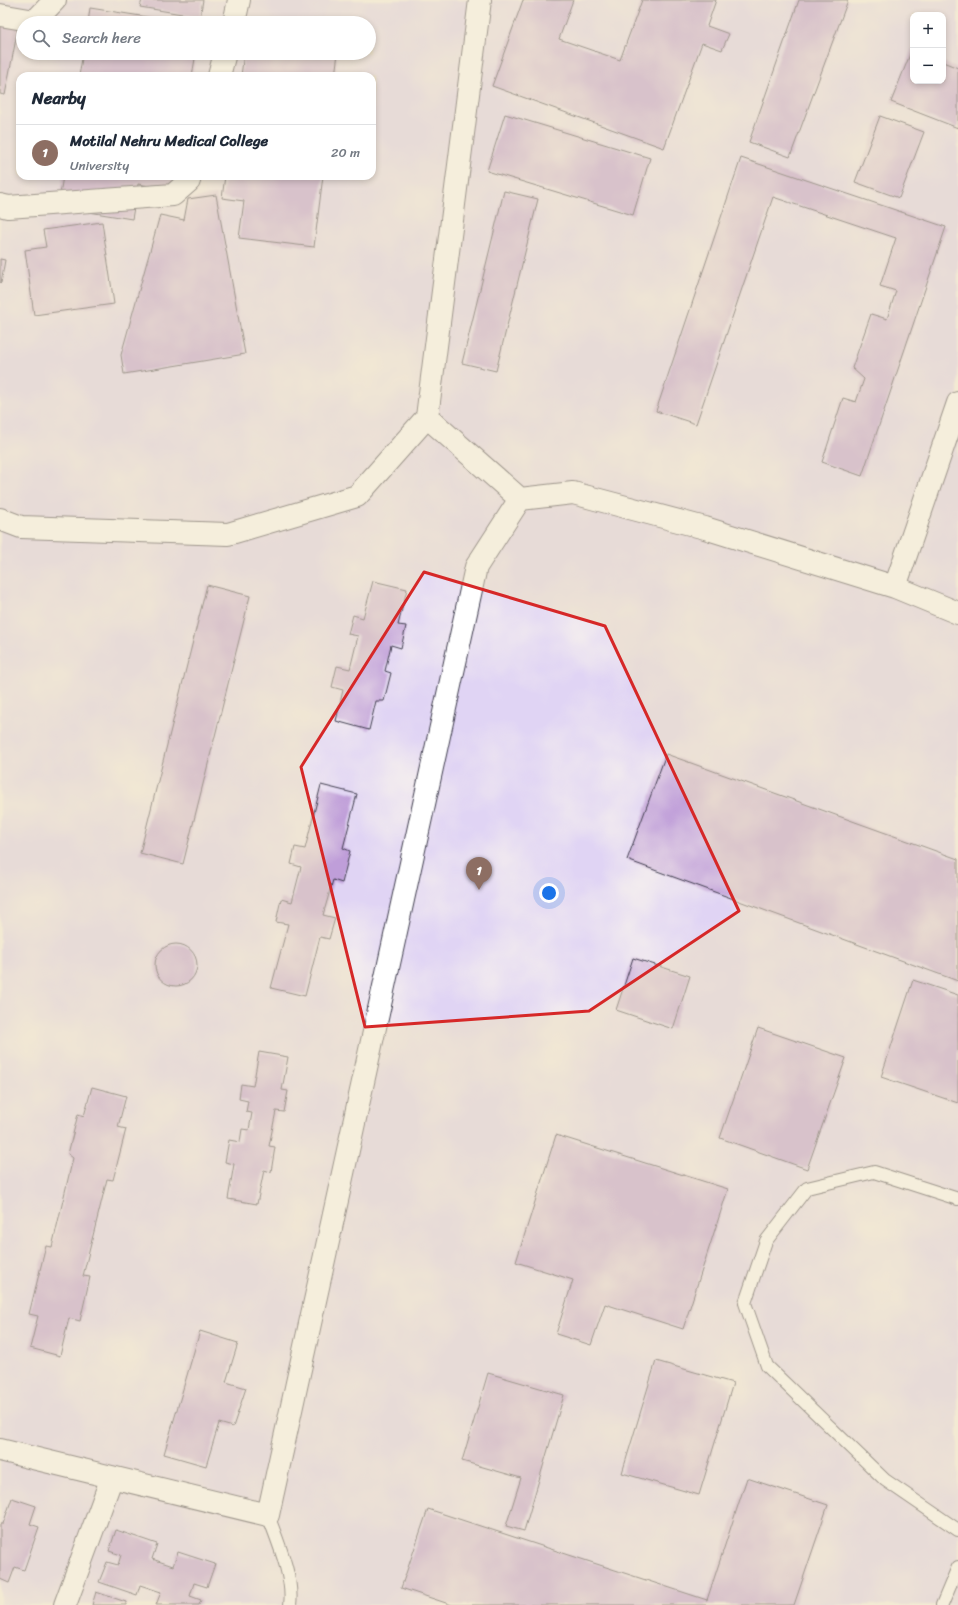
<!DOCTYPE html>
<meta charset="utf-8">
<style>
body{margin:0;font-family:Sriracha,sans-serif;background:#f2f2f3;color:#1f2937}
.controls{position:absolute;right:12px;top:12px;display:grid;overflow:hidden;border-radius:8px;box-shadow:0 2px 6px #0003}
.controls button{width:36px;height:36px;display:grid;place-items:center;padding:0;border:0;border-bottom:1px solid #e0e1e3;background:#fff;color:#1f2937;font:20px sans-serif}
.you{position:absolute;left:549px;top:893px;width:14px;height:14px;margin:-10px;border:3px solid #fff;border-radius:50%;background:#1a73e8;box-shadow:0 0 0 6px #1a73e833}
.badge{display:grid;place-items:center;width:26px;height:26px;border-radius:50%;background:#b5179e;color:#fff;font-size:13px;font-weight:700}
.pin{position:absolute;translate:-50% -33px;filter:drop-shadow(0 1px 2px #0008)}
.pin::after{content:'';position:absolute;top:21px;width:14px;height:12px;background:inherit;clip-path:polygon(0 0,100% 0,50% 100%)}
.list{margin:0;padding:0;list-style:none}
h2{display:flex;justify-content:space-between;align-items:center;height:52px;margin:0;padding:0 16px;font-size:17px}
h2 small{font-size:13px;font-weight:400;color:#747a83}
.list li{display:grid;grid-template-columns:26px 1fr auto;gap:12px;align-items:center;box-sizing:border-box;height:56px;padding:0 16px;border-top:1px solid #e0e1e3}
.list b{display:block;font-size:15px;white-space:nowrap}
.list p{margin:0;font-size:13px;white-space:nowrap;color:#747a83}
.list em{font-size:13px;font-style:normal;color:#747a83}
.icon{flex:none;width:22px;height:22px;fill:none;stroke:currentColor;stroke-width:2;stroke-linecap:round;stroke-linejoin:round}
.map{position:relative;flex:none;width:958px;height:1605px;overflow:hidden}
.search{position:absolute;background:#fff;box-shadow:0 2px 6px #0003;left:16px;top:16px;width:360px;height:44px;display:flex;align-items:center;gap:10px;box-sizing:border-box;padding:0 14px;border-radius:22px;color:#747a83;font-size:15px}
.panel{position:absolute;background:#fff;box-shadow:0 2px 6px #0003;left:16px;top:72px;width:360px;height:108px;border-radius:12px}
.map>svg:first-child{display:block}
.built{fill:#e0d4f4;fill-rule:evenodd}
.building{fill:#bf9ed9}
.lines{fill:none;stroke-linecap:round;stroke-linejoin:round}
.lane-casing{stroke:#403e4f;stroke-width:14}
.street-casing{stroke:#403e4f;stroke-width:24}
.lane{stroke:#fff;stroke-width:12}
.street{stroke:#fff;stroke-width:22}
.marked{fill:none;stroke:#d62828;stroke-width:3;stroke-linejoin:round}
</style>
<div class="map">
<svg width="958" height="1605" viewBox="0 0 958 1605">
<rect width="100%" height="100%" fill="#fbf7ec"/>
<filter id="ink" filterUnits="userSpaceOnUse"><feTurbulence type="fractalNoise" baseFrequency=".025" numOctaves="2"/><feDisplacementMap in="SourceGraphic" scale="8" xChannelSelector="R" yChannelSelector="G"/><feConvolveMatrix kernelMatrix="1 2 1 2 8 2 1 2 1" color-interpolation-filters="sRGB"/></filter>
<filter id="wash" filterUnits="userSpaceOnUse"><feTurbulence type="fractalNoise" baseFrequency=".012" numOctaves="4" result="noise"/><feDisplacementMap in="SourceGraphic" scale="16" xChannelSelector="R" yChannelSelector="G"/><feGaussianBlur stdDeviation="0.9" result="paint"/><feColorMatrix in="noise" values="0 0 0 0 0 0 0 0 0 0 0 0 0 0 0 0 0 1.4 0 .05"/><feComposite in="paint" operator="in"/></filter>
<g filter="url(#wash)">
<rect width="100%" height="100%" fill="#ede0bf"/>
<path class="built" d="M0,0H958V1605H0ZM913,15H943V81H913ZM23,23H369V53H23ZM20,76H372V176H20Z"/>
<g id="blocks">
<path class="building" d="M142,0H203L200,17L140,7Z
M523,0H573L559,39L620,60L642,0H716L707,26L729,34L722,50L702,43L664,148L492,86Z
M799,0H848L790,157L749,142Z
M90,8L179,22V23H88Z
M0,14L20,18L5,95L0,94Z
M913,47V81H943V62L958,68V128L891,102Z
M83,53H196L192,76H79Z
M244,53H338L335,76H241Z
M505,114L650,158L633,215L487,171Z
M880,116L924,132L899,198L855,182Z
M741,158L946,227L862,476L822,462L843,398L856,402L864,379L852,368L871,314L887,319L896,291L880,286L896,238L773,197L696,424L656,411Z
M63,176H176L174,190L138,184L132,219L58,207Z
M225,176H323L314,247L239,238L244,201L222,198Z
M504,191L538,199L496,371L462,363Z
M216,195L245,354L124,374L121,355L160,215L184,220L188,199Z
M102,222L114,304L34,315L25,250L46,247L43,230Z
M0,259L5,260L1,283L0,282Z
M373,581L407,589L398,625L406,626L401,648L391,645L385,671L391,673L384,701H376L369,730L336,721L343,690L332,687L337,666L350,669L358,636L348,634L353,615L363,618Z
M207,585L250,596L183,864L140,853Z
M666,754L958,859V981L627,860Z
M321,785L357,794L343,848L350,851L342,883L333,880L323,915L335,918L329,939L320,937L305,996L271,988L288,924L276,922L281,899L292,902L301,867L291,864L295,847L305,849Z
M155 965a21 21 0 1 1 42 0a21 21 0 1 1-42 0Z
M633,958L690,976L673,1029L616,1010Z
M913,980L958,995V1103L881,1077Z
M758,1028L846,1058L807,1169L720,1138Z
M259,1052L288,1057L282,1090L288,1091L284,1112L276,1111L269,1146L275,1147L271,1172L264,1170L257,1204L228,1199L234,1164L225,1162L229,1140L240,1142L242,1129L249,1130L252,1113L246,1112L248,1101L239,1099L241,1084L253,1086Z
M92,1087L126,1096L118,1127L126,1129L113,1180L107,1179L83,1276L90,1277L80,1321L69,1318L60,1356L30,1348L38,1316L29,1314L46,1246L52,1247L73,1158L68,1154L78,1114L84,1116Z
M556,1135L728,1189L683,1329L605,1304L591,1345L556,1334L573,1280L516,1262Z
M200,1331L238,1343L226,1382L246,1388L233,1427L219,1423L206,1466L164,1454Z
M656,1361L733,1383L699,1495L622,1473Z
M488,1373L564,1395L524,1531L506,1526L521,1478L462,1461Z
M747,1478L828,1505L794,1605H452L401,1588L428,1509L707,1600Z
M12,1498L36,1506L30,1524L39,1527L24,1570L15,1567L9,1583L0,1579V1524H3Z
M116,1530L157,1544L152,1559L173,1566L178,1552L215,1564L207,1587L194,1583L190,1596L201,1600L199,1605H156L161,1592L140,1585L137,1595L99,1582L107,1562L118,1565L121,1555L109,1551Z
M96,1592L126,1602V1605H92Z"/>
</g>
</g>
<g filter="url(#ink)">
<use href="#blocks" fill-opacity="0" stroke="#403e4f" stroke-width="1"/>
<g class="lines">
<defs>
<path id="lane" d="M958,1199L874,1172L807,1188L766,1241L745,1303L767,1366L885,1480L958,1530
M268,1515C277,1540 294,1578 290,1605
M942,1605L958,1567"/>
<path id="street" d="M480,0L427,417L520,499
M0,15L35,21L55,0
M234,23L239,0
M219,76L225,53
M0,205L8,207L173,195L189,181L190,176
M0,519L21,527L228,534L357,496L427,417
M895,587L958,403
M0,1450L268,1515L476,567L520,499L573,493L705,528L895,587L958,613
M65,1605L112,1477"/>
</defs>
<use href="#lane" class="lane-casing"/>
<use href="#street" class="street-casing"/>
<use href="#lane" class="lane"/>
<use href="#street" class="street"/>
</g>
</g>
<path d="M0 0H958V1605H0ZM424,572L605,626L739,911L589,1011L365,1027L301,767Z" fill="#ede0bf" fill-opacity=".55" fill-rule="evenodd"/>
<path class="marked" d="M424,572L605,626L739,911L589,1011L365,1027L301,767Z"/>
</svg>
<div class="controls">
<button>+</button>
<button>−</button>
</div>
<div class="you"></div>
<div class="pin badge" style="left:479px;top:890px;background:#8d6e63">1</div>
<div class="search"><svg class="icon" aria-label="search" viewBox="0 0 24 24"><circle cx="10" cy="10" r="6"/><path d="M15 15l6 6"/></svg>Search here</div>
<section class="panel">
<h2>Nearby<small></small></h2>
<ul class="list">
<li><span class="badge" style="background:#8d6e63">1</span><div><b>Motilal Nehru Medical College</b><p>University</p></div><em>20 m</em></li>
</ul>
</section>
</div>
